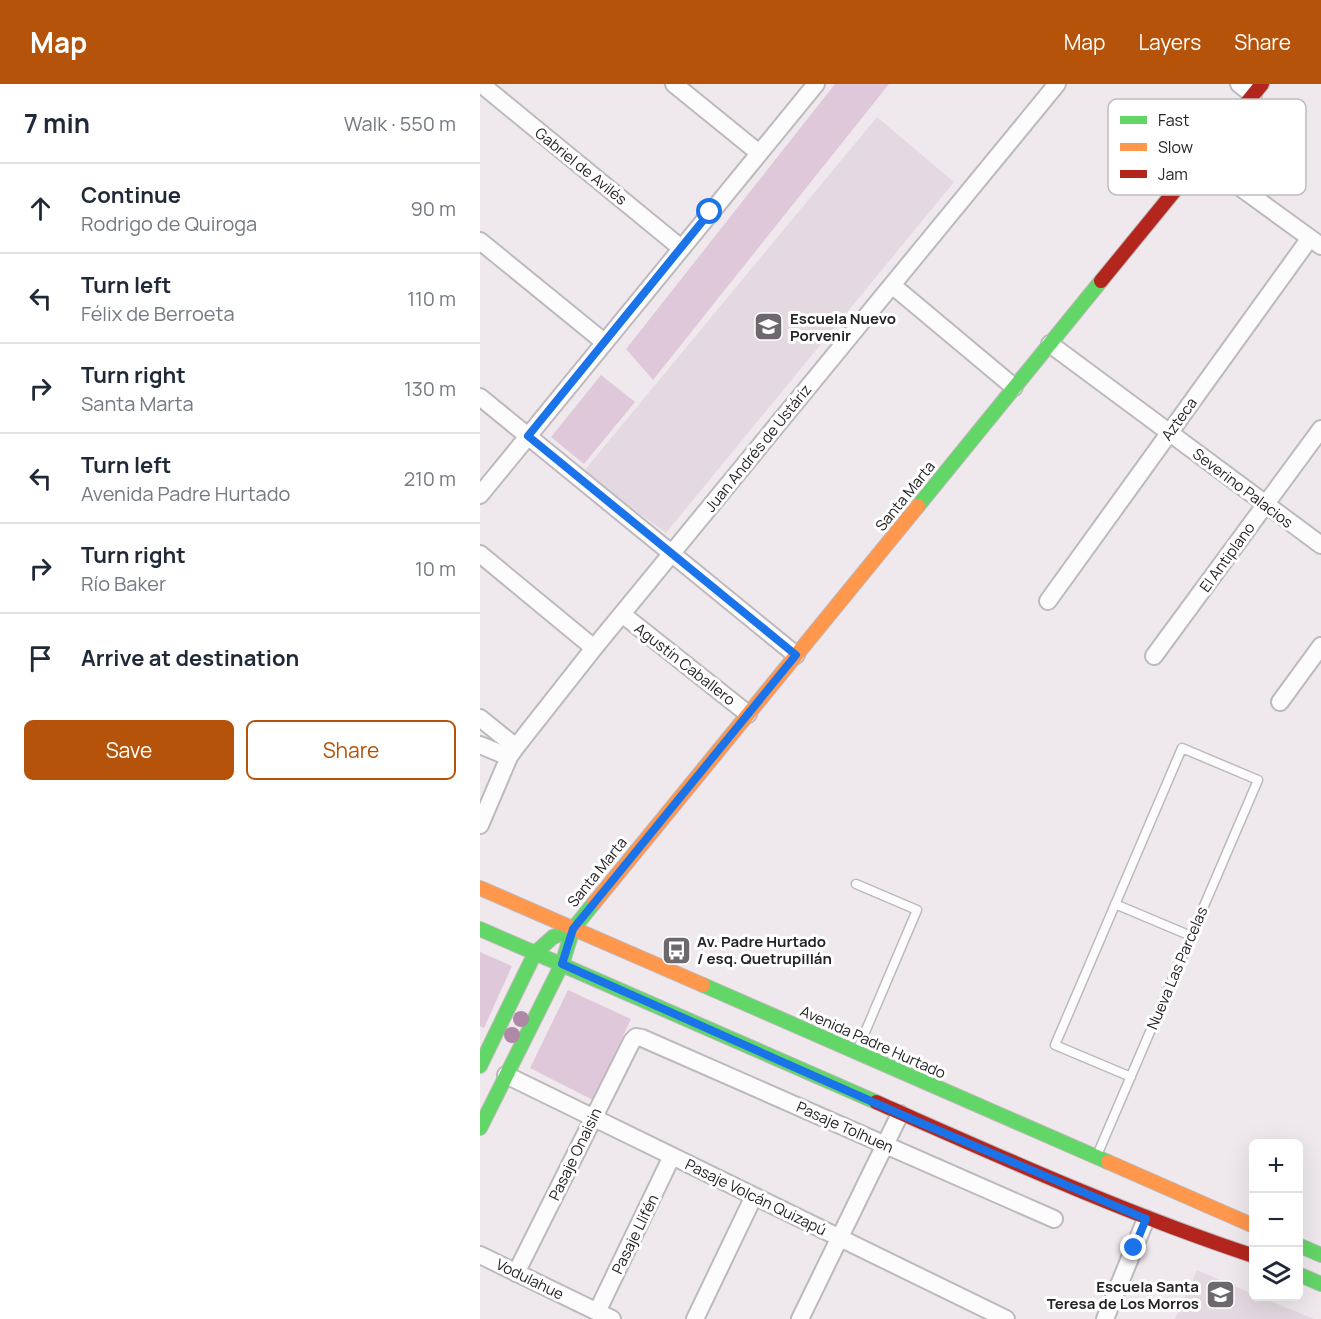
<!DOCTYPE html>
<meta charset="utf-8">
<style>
body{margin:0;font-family:Manrope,sans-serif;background:#f6f6f7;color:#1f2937}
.controls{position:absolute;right:18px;bottom:18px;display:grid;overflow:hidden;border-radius:9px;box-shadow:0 6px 24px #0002}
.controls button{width:54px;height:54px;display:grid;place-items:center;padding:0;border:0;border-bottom:2px solid #e0e1e3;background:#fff;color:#1f2937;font:30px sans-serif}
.stop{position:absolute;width:18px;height:18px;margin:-14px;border:4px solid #1a73e8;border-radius:50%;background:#fff}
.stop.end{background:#1a73e8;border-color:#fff;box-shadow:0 2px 6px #0008}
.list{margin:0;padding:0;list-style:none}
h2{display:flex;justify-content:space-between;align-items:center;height:78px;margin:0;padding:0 24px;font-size:26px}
h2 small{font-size:20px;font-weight:400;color:#747a83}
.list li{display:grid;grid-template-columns:39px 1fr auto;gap:18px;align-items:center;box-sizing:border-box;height:90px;padding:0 24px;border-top:2px solid #e0e1e3}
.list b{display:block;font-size:22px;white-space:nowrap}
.list p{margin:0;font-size:20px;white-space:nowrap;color:#747a83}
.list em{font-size:20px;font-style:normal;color:#747a83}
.actions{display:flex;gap:12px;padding:18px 24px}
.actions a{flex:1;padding:14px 0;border:2px solid #b45309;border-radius:9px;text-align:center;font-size:21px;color:#b45309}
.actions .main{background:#b45309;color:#fff}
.icon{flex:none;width:33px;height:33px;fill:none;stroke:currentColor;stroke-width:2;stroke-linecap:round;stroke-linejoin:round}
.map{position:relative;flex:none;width:841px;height:1235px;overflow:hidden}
header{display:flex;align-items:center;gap:36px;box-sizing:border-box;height:84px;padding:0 30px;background:#b45309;color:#fff}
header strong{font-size:28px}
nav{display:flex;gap:33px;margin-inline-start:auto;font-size:21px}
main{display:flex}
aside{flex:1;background:#fff}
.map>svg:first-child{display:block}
.built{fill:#e5d9e1}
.green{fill:#dfc8d9}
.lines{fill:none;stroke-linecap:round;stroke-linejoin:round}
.lane-casing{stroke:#beb9bc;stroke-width:11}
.street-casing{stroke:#beb9bc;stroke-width:20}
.fast-casing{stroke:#beb9bc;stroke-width:16}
.slow-casing{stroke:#beb9bc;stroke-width:16}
.jam-casing{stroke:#beb9bc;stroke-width:16}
.lane{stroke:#fdfcfc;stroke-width:8}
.street{stroke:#fdfcfc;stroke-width:16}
.fast{stroke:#63d668;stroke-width:14}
.slow{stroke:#ff974d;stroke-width:14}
.jam{stroke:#b3261e;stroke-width:14}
.tree{fill:#ae88a6}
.route{stroke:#1a73e8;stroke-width:8}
.labels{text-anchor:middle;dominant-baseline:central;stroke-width:6;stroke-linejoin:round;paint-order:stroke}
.street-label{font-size:15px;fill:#262325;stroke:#fff}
.poi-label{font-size:15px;font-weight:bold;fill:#262325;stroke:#fff;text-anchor:start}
.key{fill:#fff;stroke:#bebdbe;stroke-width:1.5}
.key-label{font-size:16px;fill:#262325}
</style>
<header>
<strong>Map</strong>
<nav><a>Map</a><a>Layers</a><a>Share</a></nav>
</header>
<main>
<aside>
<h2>7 min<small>Walk · 550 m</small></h2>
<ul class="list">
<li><svg class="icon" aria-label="ahead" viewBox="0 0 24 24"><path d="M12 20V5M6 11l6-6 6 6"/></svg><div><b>Continue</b><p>Rodrigo de Quiroga</p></div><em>90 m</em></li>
<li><svg class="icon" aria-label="left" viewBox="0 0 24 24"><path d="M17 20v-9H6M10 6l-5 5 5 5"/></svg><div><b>Turn left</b><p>Félix de Berroeta</p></div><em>110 m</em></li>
<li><svg class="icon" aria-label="right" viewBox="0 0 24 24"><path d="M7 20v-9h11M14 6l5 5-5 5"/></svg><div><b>Turn right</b><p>Santa Marta</p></div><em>130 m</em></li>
<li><svg class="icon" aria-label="left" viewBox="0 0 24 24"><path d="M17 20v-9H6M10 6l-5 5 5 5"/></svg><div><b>Turn left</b><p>Avenida Padre Hurtado</p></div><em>210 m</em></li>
<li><svg class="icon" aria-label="right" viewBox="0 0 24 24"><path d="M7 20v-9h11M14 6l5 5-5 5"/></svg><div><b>Turn right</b><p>Río Baker</p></div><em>10 m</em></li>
<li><svg class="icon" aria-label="arrive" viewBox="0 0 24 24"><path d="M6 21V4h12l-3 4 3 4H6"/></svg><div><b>Arrive at destination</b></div></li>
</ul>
<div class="actions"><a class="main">Save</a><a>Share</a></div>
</aside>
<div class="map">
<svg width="841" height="1235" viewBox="0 0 841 1235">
<rect width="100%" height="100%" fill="#efe9ed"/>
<path class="built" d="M397,33L474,98L186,449L103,388Z
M717,1186L773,1210L774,1212L780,1213L834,1235H695Z"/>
<path class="green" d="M355,0H409L173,296L146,265Z
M121,291L155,318L104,380L71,353Z
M0,868L32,882L4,944L0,942Z
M88,906L151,935L113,1016L50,984Z"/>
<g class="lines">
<defs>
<path id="lane" d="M376,800L437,826L377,967
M635,820L711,852
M618,1069C672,946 724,821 778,696L702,664L575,961L651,993"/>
<path id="street" d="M1,0L201,164
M194,0L279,69
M759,0L773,11
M721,75L841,162
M0,157L124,258
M412,201L534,303
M570,260L841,461
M0,313L316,571
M0,411L336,0
M0,470L114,564
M568,517L830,154
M142,530L268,630
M674,572L841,345
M800,618L841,562
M0,634L36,663
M0,661L29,673
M0,741L29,673L36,663L114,564L577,0
M26,991L526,1235
M0,1171L132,1235
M36,1189L152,957L156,953L162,954L574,1135
M117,1228L192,1072
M215,1235L274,1112
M320,1235L420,1030
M625,1235L666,1135"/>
<path id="fast" d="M438,422L621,197
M0,845L396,1018
M223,901L628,1078
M0,982L55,869L73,853L93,845
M0,1044L82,880L93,845L114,819
M818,1161L841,1171
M818,1190L841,1200"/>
<path id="slow" d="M0,804L223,901
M114,819L438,422
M628,1078L774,1142"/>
<path id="jam" d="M621,197L782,0
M396,1018C521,1073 644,1129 774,1172"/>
</defs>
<use href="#lane" class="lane-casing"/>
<use href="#street" class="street-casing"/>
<use href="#fast" class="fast-casing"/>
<use href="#slow" class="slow-casing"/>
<use href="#jam" class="jam-casing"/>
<use href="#lane" class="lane"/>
<use href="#street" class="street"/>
<use href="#fast" class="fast"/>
<use href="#slow" class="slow"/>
<use href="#jam" class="jam"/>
</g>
<g class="tree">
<circle cx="41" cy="935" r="8"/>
<circle cx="32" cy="951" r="8"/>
</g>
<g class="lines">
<path class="route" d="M230,128L48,352L316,571L93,845L82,880L420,1030L666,1135L654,1164"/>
</g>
<defs>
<symbol id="school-square" viewBox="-11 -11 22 22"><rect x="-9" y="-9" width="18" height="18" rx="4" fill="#6c686b" stroke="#fff"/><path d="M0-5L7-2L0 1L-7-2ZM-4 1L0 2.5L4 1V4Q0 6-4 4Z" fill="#fff"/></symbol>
<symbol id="bus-square" viewBox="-11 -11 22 22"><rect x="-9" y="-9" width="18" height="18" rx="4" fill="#6c686b" stroke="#fff"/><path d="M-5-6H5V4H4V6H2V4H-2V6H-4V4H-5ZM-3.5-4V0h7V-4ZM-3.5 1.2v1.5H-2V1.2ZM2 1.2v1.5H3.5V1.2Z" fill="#fff"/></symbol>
</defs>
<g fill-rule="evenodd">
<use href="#school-square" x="272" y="226" width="33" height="33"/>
<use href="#bus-square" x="180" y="850" width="33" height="33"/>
<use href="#school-square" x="724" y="1194" width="33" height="33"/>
</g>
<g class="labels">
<g class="street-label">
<text transform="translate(101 82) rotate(39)">Gabriel de Avilés</text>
<text transform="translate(699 335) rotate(-54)">Azteca</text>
<text transform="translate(278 364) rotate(-51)">Juan Andrés de Ustáriz</text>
<text transform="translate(763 404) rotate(37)">Severino Palacios</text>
<text transform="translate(425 412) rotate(-51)">Santa Marta</text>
<text transform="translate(747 473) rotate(-54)">El Antiplano</text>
<text transform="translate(205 580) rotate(38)">Agustín Caballero</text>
<text transform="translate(117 788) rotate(-51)">Santa Marta</text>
<text transform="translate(697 884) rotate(-67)">Nueva Las Parcelas</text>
<text transform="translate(393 958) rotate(24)">Avenida Padre Hurtado</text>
<text transform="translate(365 1043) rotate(24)">Pasaje Tolhuen</text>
<text transform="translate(95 1070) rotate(-64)">Pasaje Onaisin</text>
<text transform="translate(276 1113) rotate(26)">Pasaje Volcán Quizapú</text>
<text transform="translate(155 1150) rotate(-64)">Pasaje Llifén</text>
<text transform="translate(50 1195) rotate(26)">Vodulahue</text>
</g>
<g class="poi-label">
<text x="310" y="234">Escuela Nuevo<tspan x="310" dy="17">Porvenir</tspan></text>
<text x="217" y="857">Av. Padre Hurtado<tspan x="217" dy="17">/ esq. Quetrupillán</tspan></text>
<text x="719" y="1202" text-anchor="end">Escuela Santa<tspan x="719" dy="17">Teresa de Los Morros</tspan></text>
</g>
</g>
<rect x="628" y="15" width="198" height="96" rx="9" class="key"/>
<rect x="640" y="32" width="27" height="8" fill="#63d668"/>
<rect x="640" y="59" width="27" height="8" fill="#ff974d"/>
<rect x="640" y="86" width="27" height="8" fill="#b3261e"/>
<g class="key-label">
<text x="678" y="42">Fast</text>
<text x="678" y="69">Slow</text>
<text x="678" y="96">Jam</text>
</g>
</svg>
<div class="controls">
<button>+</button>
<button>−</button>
<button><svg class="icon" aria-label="layers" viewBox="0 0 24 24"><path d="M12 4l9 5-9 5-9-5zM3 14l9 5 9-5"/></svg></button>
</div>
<div class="stop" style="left:230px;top:128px"></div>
<div class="stop end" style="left:654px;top:1164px"></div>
</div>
</main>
